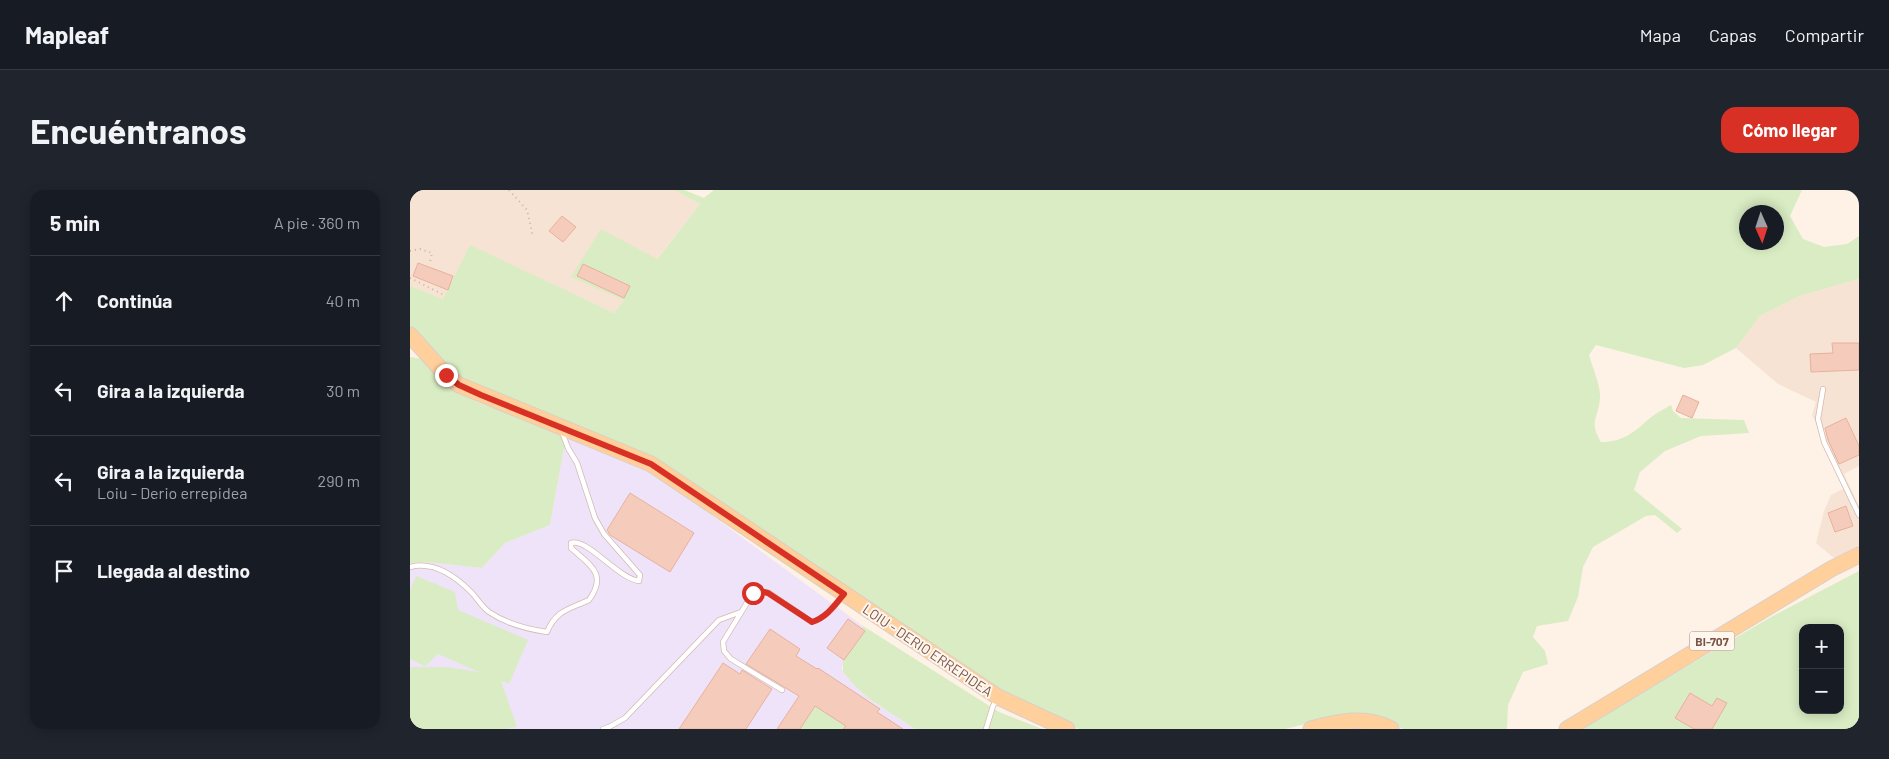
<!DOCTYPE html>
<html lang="es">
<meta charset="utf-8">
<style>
body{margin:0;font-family:Barlow,sans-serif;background:#20242c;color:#f1f3f6}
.controls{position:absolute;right:15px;bottom:15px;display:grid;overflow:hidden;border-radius:10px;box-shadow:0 2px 12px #0003}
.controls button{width:45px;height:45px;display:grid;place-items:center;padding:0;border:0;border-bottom:1px solid #363941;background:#171b24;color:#f1f3f6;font:25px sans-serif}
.compass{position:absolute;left:1329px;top:15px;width:45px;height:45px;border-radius:50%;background:#171b24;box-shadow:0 2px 12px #0003;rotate:177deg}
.stop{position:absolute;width:15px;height:15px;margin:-11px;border:4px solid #d93025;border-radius:50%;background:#fff}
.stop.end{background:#d93025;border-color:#fff;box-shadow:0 1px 5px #0008}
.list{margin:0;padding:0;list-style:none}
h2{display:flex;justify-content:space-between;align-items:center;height:65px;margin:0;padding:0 20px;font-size:21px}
h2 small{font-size:16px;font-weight:400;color:#9ea1a6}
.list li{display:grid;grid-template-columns:32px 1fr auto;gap:15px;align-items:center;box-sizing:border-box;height:90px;padding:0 20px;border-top:1px solid #363941}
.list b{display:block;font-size:19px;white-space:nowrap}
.list p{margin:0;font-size:16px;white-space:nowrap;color:#9ea1a6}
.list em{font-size:16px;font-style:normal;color:#9ea1a6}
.icon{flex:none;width:28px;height:28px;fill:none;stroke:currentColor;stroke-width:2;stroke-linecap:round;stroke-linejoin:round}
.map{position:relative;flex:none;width:1449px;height:539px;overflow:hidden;border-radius:15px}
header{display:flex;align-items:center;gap:30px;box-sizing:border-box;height:70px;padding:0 25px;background:#171b24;border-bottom:1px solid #363941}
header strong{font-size:24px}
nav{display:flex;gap:28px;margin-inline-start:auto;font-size:18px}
.intro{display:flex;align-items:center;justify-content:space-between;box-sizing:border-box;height:120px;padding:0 30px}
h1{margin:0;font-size:35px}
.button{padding:12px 22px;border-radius:15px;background:#d93025;color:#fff;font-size:18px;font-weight:700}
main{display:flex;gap:30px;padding:0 30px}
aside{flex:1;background:#171b24;border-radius:15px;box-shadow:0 2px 12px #0003}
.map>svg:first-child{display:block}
.residential{fill:#f6e3d4}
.education{fill:#efe3fa}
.green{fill:#d9ecc3;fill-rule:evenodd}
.building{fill:#f5ccbc;stroke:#e8b09c}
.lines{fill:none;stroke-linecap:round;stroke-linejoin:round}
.lane-casing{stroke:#d3baae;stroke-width:6}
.primary-casing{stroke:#d9cfcc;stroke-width:17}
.path{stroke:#daaf9f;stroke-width:2;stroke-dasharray:1 4;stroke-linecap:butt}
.lane{stroke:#fff;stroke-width:4.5}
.primary{stroke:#ffcf9c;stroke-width:15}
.route{stroke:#d93025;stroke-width:6}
.labels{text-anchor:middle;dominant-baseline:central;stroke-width:4;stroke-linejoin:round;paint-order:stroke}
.shield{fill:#fff6ee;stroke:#a1857a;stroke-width:1}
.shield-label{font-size:12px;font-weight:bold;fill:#795549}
.street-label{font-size:14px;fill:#795549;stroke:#fff6ee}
</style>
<header>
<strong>Mapleaf</strong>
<nav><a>Mapa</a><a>Capas</a><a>Compartir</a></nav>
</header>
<div class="intro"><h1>Encuéntranos</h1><a class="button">Cómo llegar</a></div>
<main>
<aside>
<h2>5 min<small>A pie · 360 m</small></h2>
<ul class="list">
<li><svg class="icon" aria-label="ahead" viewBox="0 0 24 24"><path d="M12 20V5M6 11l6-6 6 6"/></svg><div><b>Continúa</b></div><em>40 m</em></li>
<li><svg class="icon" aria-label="left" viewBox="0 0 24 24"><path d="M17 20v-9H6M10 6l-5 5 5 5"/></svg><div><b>Gira a la izquierda</b></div><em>30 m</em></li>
<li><svg class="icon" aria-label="left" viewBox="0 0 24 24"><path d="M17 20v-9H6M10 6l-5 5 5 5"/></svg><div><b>Gira a la izquierda</b><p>Loiu - Derio errepidea</p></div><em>290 m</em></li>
<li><svg class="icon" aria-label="arrive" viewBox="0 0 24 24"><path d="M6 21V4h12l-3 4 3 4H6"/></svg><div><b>Llegada al destino</b></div></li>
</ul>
</aside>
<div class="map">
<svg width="1449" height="539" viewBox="0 0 1449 539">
<rect width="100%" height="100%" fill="#fef2e6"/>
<path class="residential" d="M3,0H264L290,14L204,123L60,56L33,109L0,96V3Z
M1449,89V276L1434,284L1449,316V358L1425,369L1406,353L1414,321L1421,305L1435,298L1402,225L1406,212L1368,194L1326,158L1350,126L1390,106Z"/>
<path class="education" d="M156,247L188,261L236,277L453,436L438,459L432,477L433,482L445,496L458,508L505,539H95L107,536L102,525L38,477H0V373L17,372L72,378L95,353L140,335Z"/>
<path class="green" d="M264,0H274L294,8L304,0H1392L1380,26L1393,49L1414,57L1437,54L1449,46V89L1390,106L1350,126L1326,158L1293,175L1274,178L1186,155L1179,165C1182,176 1191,197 1190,207C1189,228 1178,231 1191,252C1214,252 1224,242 1240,228C1246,223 1254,219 1261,215L1263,221L1271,228L1334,230L1339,243L1291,246L1255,261L1230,282L1224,300L1272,339L1267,343L1245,325L1236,326L1183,357L1173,377L1168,407L1158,431L1127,436L1123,447L1135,461L1138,474L1113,482L1098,515L1097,539H993L970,528L932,525L875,539H669L586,500L307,312L49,188L0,138V96L33,109L60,55L204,123L214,110L161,87L191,39L247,69L290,14ZM1336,22H1366V52H1336Z
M0,167L12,169L25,185L67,212L77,216L117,228L156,247L140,335L95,353L72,378L17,372L0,373Z
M1449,381V539H1170L1361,427ZM1393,438H1430V520H1393Z
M6,386L45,402L48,420L118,450L99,494L91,491L107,537L95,539H0V477H38L69,482L28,464L15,476L0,469V400Z
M453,436L589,522L632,539H505L458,508L445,496L433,482V470Z
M405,516L436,536L433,539H390Z"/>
<path class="building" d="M152,26L166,37L153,52L139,41Z
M8,73L43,86L38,100L3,86Z
M173,74L220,96L214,108L167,86Z
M1422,153H1449V180L1401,182L1400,164L1423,163Z
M1273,205L1289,212L1282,228L1266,221Z
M1436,228L1449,256V265L1429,274L1418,250L1415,238Z
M220,303L284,343L260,382L200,345L197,340Z
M1436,316L1443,336L1425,342L1418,323Z
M438,429L455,441L434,470L417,458Z
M360,439L390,459L386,466L407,479L408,478L470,519L467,522L493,539H433L436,536L405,516L390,539H367L389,506L336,474Z
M313,473L330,484L332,480L362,499L336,539H269Z
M1280,503L1302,516L1307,508L1317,513L1302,539H1284L1265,528Z"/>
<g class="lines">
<defs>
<path id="lane" d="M1413,199L1408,229L1414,252L1449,325
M0,377C23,371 45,386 61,402C67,408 72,417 79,422C97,434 116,439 137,442C146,420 160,419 179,410C198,384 180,375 161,358V353C178,348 207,388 229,391L230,385L194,344L185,328L167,273L158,258L152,242
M372,500L321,469L314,461L313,452L343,403L350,401L359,403L402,432C416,427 423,418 432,407
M193,539L199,537L215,528L309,430L331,422
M576,539L583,516L587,509"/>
<path id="primary" d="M0,145L36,185L49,195L241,274L588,507L657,539
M901,539C929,532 955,525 981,539
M1157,539L1421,379L1449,365"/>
</defs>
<use href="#lane" class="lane-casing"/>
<use href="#primary" class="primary-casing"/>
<path class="path" d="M99,0L117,20L123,47
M0,61L10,59L22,63L20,72
M0,88L32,104"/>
<use href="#lane" class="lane"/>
<use href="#primary" class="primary"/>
</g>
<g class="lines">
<path class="route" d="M36,185L49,195L71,205L241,274L434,404C424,416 417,427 402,432L358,403L350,401L343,403"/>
</g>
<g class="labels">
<rect class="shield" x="1279.5" y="441.5" width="45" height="19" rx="4"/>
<g class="shield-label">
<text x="1302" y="451">BI-707</text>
</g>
<g class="street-label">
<text transform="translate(518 460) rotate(34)">LOIU - DERIO ERREPIDEA</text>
</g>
</g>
</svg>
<div class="controls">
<button>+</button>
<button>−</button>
</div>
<svg class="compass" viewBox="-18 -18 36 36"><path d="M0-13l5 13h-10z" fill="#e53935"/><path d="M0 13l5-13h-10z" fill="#9ea1a6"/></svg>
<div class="stop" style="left:343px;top:403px"></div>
<div class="stop end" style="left:36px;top:185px"></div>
</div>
</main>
